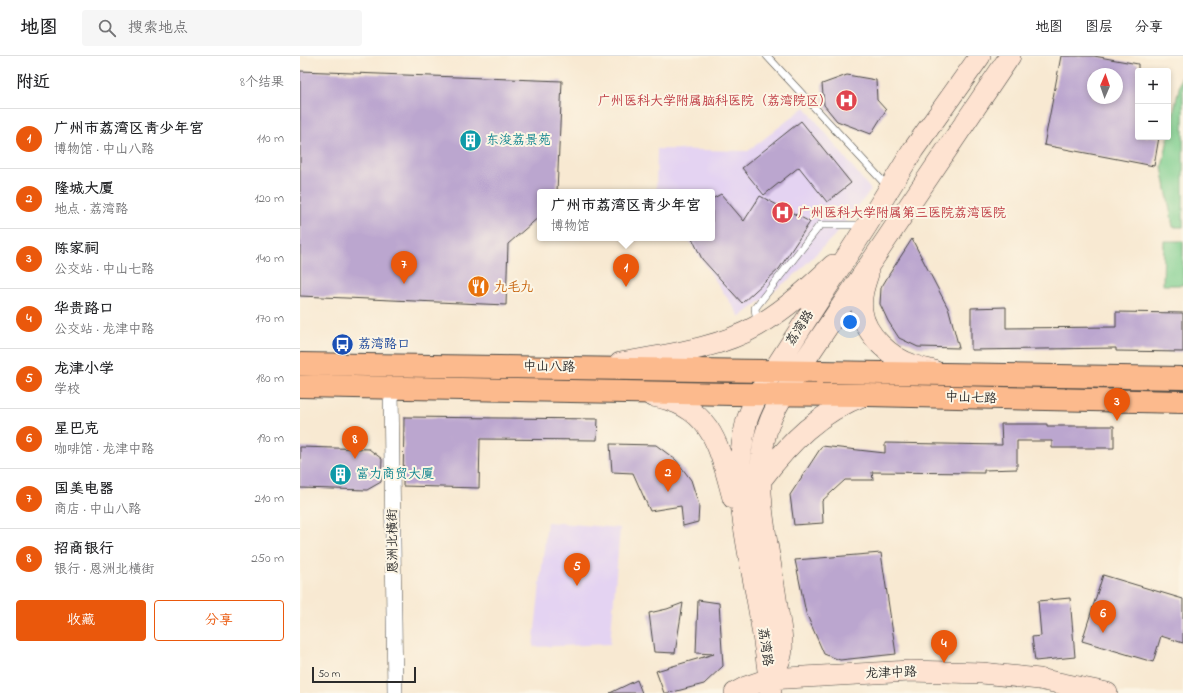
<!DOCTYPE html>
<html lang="zh">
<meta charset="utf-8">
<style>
body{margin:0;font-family:"Indie Flower","LXGW WenKai TC",sans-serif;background:#f6f6f6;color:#202124}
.controls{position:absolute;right:12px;top:12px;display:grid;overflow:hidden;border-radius:4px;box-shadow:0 2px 6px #0003}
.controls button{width:36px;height:36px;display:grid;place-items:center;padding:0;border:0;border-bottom:1px solid #e0e0e0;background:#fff;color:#202124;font:20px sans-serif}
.compass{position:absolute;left:787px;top:12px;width:36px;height:36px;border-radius:50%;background:#fff;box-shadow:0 2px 6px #0003;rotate:2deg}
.scale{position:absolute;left:12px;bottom:10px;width:104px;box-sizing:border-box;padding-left:4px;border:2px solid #2b2b2b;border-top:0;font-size:11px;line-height:14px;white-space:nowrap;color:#2b2b2b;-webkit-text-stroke:3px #fcf5e5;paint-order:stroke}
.you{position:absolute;left:550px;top:266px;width:14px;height:14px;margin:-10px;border:3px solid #fff;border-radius:50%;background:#1a73e8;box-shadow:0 0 0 6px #1a73e833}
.badge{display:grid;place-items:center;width:26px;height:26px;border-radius:50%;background:#ea580c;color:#fff;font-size:13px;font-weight:700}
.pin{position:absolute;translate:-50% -33px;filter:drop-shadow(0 1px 2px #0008)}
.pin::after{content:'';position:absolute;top:21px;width:14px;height:12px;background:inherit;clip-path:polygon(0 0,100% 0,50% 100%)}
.popup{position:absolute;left:237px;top:133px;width:178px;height:52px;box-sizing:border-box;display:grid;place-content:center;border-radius:4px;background:#fff;filter:drop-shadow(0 1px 3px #0005);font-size:13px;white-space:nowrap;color:#757577}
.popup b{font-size:15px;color:#202124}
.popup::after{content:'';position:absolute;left:50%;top:100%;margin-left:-8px;border:8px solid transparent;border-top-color:#fff}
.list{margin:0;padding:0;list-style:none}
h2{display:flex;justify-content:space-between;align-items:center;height:52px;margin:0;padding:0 16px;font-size:17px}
h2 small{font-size:13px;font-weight:400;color:#757577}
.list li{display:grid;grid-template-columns:26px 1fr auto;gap:12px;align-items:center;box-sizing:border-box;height:60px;padding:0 16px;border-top:1px solid #e0e0e0}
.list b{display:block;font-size:15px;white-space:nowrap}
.list p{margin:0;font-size:13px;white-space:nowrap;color:#757577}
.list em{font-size:13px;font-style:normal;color:#757577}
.actions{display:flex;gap:8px;padding:12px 16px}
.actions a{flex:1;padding:9px 0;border:1px solid #ea580c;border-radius:4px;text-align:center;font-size:14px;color:#ea580c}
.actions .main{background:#ea580c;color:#fff}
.icon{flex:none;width:22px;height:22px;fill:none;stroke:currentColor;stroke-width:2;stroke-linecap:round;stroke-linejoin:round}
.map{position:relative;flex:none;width:883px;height:637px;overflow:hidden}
header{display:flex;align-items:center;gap:24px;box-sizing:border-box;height:56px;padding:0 20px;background:#fff;border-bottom:1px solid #e0e0e0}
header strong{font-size:19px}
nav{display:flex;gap:22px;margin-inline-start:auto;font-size:14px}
.search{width:280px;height:36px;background:#f6f6f6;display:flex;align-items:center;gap:10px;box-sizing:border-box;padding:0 14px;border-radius:4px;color:#757577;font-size:15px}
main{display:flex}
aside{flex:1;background:#fff}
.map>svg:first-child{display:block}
.built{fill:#e4d3f2}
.green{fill:#7ece8e;stroke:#547c5c}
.building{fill:#bba6cf;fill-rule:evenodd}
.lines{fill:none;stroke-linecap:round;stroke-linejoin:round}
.lane-casing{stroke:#4a4844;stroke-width:8}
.street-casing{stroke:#4a4844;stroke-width:16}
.secondary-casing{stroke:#4a4844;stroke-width:22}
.primary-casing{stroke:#4a4844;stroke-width:24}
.lane{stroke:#fff;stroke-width:7}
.street{stroke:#fff;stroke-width:15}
.secondary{stroke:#fee3d1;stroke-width:21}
.primary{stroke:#fcba8d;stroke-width:22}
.labels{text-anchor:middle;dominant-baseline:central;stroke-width:4;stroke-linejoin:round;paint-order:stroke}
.health-label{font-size:13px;fill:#be3a42;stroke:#fcf5e5;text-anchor:end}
.culture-label{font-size:13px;fill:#0d838f;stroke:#fcf5e5;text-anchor:start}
.food-label{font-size:13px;fill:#c56008;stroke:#fcf5e5;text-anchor:start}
.street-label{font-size:13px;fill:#2b2b2b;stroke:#fcf5e5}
.transit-label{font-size:13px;fill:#164399;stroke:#fcf5e5;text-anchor:start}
</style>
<header>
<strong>地图</strong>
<div class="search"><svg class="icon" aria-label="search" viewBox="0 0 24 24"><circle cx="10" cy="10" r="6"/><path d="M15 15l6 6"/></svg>搜索地点</div>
<nav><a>地图</a><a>图层</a><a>分享</a></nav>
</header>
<main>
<aside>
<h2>附近<small>8个结果</small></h2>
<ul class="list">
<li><span class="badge">1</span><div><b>广州市荔湾区青少年宫</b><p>博物馆 · 中山八路</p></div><em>110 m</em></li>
<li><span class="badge">2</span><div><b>隆城大厦</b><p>地点 · 荔湾路</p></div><em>120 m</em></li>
<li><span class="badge">3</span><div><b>陈家祠</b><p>公交站 · 中山七路</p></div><em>140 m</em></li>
<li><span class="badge">4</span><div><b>华贵路口</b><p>公交站 · 龙津中路</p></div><em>170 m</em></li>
<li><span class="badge">5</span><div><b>龙津小学</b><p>学校</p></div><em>180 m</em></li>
<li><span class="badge">6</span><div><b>星巴克</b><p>咖啡馆 · 龙津中路</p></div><em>190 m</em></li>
<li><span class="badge">7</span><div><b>国美电器</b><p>商店 · 中山八路</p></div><em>210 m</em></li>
<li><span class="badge">8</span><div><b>招商银行</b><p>银行 · 恩洲北横街</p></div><em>250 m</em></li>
</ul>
<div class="actions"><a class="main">收藏</a><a>分享</a></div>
</aside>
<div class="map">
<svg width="883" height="637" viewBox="0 0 883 637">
<rect width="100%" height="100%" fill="#fcf5e5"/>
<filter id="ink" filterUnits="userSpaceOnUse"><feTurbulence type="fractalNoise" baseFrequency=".025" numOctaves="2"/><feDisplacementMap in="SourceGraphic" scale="8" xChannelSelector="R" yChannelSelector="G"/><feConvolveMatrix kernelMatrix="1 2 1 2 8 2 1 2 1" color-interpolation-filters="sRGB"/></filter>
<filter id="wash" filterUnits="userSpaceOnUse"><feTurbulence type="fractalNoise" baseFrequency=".012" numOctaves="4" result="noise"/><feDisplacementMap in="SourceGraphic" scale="16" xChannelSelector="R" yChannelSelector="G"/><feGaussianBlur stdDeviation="0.9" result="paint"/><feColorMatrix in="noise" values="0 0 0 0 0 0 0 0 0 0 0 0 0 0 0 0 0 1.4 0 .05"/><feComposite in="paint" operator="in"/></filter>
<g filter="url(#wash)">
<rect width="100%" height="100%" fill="#f8e9d2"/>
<path class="built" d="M505,51L571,134L536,178L497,217L440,261L387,182H412V136H356L357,93L448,95Z
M247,466L320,472L310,588L233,591Z"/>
<path class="green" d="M883,13V171H873L862,111Z
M864,185H883V229H863Z"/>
<g id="blocks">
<path class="building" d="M761,0H794L838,8V81H859L854,110L744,89ZM793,18H817V42H793Z
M0,15L262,25L257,136H240V160L208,188L206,249L0,240Z
M547,19L576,24L577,44L586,54L571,78L537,65L524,49L522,28Z
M501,65L551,127L527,146L499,111L464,139L442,112Z
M421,138L444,165L460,140L510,166L479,213L442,247L402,203L392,182H412V143Z
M612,183L649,254L659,292L618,291L599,282L588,265L580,248L581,232L590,217Z
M706,251V272L816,271V256L883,257V296L816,295V292L671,294V252Z
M104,361L298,363L297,384L180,383L179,432L103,430Z
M701,368H747V370H814V392H752V385H717V413L684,414V417L572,416L573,424H545L522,445L523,467L494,469L490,439L522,390L585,397V387L702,389Z
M310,388L356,389L376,404L391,424L399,449L398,466L383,470L381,450L350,455L333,417L312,416Z
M0,391L69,393L82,403L81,426L67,434L0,432Z
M581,497L596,598L540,604L524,598L506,557L495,504Z
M803,519L883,543V587L861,580L853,606L782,585Z
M770,542L775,601L735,605L732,581L741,580L738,545Z
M398,544L419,547L423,610L404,628L369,637H364L356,615L414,598L396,597Z
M383,547L375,597L354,596L349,557L367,553Z
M337,624L342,637H310Z"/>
</g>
</g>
<g filter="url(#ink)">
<use href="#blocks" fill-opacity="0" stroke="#4a4844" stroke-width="1"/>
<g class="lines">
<defs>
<path id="lane" d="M467,0L588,131
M457,267L455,252L520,169H563"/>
<path id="street" d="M91,332L95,637"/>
<path id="secondary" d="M568,218C564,230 560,242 562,255C565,279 591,302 613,309C620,312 627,313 634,315
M320,307C364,299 418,293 457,270C485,254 510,231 533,209
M352,340C413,350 419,391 433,442
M461,424C490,386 519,356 565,339
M469,623C476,613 481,605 482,593C483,580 479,564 477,550C471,501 456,449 462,399C465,364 480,346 497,316L710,0
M435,637L446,631L469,623L610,615L682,617L739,623L807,637
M471,637C467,606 463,575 457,543C447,487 431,426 446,368C448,358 454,347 459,337L567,169L613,94L680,0"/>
<path id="primary" d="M0,308C294,311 589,318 883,322
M0,330L433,338L568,339L883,346"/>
</defs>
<use href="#lane" class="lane-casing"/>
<use href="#street" class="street-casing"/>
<use href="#secondary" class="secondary-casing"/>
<use href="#primary" class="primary-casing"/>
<use href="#lane" class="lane"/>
<use href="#street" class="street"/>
<use href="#secondary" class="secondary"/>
<use href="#primary" class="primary"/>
</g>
</g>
<defs>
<symbol id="hospital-disc" viewBox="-11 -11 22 22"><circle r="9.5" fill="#e0444e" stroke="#fcf5e5"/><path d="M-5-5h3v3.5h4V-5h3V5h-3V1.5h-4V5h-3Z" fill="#fff"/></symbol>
<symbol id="building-disc" viewBox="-11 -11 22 22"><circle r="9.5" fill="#0f9aa8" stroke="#fcf5e5"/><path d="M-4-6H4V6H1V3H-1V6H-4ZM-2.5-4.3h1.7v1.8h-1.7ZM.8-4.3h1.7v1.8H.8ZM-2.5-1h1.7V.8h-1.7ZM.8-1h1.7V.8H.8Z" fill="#fff"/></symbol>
<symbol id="restaurant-disc" viewBox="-11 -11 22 22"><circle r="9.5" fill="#e8710a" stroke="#fcf5e5"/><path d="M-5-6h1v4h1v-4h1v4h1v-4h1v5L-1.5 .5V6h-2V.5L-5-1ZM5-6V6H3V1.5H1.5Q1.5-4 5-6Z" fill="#fff"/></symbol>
<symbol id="bus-disc" viewBox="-11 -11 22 22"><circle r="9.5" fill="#1a4fb4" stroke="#fcf5e5"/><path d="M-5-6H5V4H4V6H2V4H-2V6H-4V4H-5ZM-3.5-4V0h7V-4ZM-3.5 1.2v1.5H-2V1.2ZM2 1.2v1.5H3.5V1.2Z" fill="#fff"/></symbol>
</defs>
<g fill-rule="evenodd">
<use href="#hospital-disc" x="534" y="32" width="25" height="25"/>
<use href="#building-disc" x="158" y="72" width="25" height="25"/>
<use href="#hospital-disc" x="470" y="144" width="25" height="25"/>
<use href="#restaurant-disc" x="166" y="218" width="25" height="25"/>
<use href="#bus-disc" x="30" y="276" width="25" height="25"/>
<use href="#building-disc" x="28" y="406" width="25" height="25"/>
</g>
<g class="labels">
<g class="health-label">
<text x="532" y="45">广州医科大学附属脑科医院（荔湾院区）</text>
<text x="498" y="157" text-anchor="start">广州医科大学附属第三医院荔湾医院</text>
</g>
<g class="culture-label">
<text x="186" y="84">东浚荔景苑</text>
<text x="56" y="418">富力商贸大厦</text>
</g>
<g class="food-label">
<text x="194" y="231">九毛九</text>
</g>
<g class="street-label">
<text transform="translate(500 272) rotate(-57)">荔湾路</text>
<text transform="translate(249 311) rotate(1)">中山八路</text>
<text transform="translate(671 342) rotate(2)">中山七路</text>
<text transform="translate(93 485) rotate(-91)">恩洲北横街</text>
<text transform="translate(465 591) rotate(82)">荔湾路</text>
<text transform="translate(591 617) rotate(-2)">龙津中路</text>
</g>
<g class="transit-label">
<text x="58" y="288">荔湾路口</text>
</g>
</g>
</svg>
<div class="controls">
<button>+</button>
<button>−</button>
</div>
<svg class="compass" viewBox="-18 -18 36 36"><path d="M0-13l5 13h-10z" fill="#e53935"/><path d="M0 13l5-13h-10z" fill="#757577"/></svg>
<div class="scale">50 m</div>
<div class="you"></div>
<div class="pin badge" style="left:326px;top:231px">1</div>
<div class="popup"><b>广州市荔湾区青少年宫</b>博物馆</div>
<div class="pin badge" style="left:368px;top:436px">2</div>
<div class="pin badge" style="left:817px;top:365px">3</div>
<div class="pin badge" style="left:644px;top:607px">4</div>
<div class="pin badge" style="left:277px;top:530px">5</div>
<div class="pin badge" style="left:803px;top:577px">6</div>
<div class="pin badge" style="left:104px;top:228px">7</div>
<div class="pin badge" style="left:55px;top:403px">8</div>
</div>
</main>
